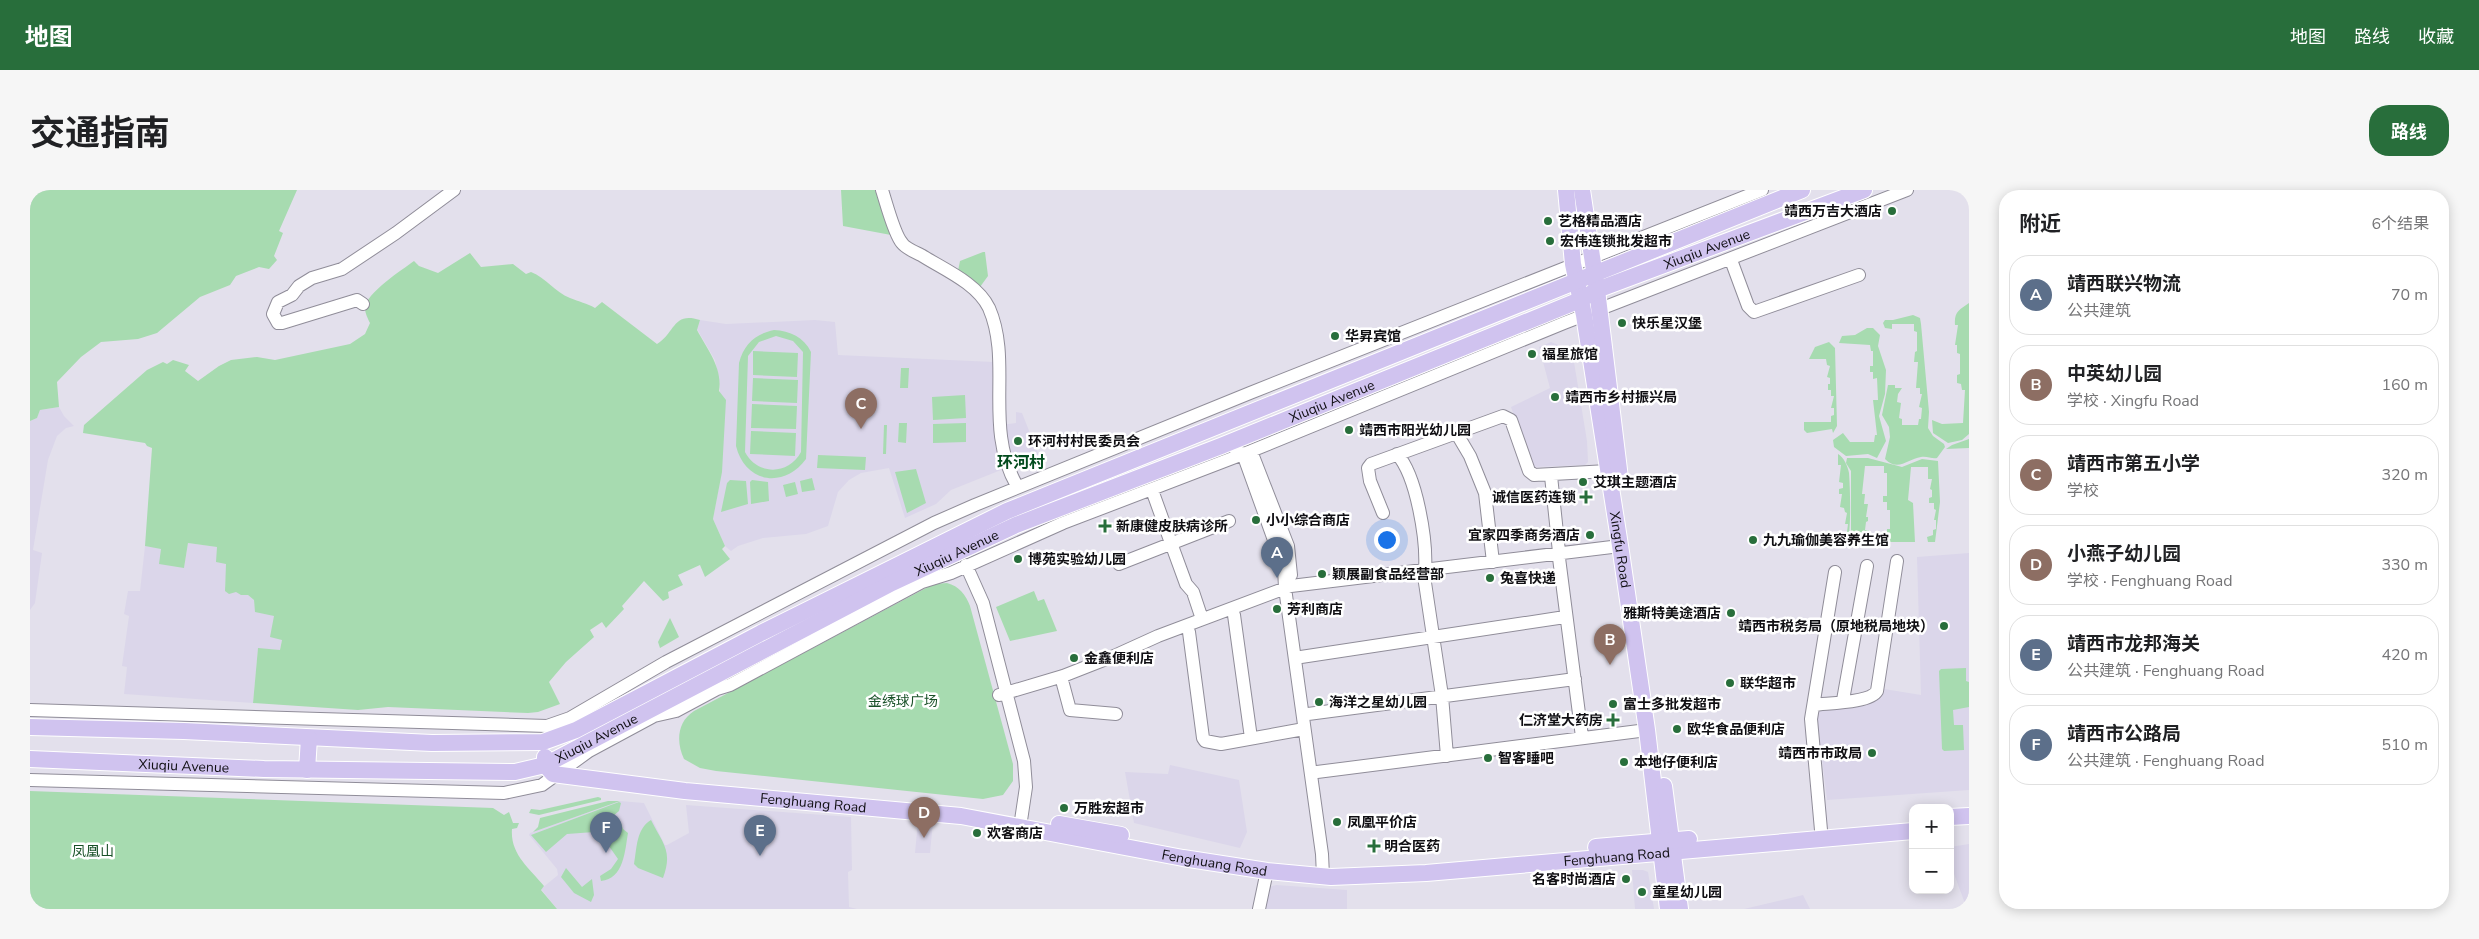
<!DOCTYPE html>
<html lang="zh">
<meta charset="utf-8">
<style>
body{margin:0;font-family:"Nunito Sans","Noto Sans SC",sans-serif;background:#f6f6f6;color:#202124}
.controls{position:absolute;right:15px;bottom:15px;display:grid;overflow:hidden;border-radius:10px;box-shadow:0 2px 12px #0003}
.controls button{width:45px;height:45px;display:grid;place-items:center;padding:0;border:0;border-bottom:1px solid #e0e0e0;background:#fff;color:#202124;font:25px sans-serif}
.you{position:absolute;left:1356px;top:349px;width:18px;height:18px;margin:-12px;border:4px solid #fff;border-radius:50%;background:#1a73e8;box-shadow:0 0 0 8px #1a73e833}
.badge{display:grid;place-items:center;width:32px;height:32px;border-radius:50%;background:#286e3b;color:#fff;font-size:16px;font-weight:700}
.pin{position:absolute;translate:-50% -41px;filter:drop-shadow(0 1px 2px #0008)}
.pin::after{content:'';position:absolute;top:26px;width:18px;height:15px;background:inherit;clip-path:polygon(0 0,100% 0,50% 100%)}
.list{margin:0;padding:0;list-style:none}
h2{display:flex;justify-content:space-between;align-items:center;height:65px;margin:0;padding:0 20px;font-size:21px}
h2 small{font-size:16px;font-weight:400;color:#757577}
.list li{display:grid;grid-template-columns:32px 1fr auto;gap:15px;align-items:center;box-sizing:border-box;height:80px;margin:0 10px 10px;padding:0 10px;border:1px solid #e0e0e0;border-radius:20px}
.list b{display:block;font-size:19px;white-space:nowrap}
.list p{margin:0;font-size:16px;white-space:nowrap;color:#757577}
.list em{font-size:16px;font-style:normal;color:#757577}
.map{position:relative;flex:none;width:1939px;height:719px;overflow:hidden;border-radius:20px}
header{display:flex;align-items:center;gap:30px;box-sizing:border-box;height:70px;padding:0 25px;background:#286e3b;color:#fff}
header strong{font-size:24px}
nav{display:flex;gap:28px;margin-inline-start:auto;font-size:18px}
.intro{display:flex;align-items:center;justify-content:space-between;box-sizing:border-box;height:120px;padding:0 30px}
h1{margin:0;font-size:35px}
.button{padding:12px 22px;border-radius:20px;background:#286e3b;color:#fff;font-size:18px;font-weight:700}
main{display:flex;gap:30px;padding:0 30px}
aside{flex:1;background:#fff;border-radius:20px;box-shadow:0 2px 12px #0003}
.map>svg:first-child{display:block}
.built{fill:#dbd6ea}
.green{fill:#a7dbb0;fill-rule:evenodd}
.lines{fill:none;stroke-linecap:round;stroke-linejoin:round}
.minor-casing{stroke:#908d99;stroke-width:14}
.major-casing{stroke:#fff;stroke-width:18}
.minor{stroke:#fff;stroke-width:12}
.major{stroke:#d0c3ef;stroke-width:16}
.poi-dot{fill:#286e3b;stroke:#fff;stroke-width:2}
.labels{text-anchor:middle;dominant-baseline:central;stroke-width:5;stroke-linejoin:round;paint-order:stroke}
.poi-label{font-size:14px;font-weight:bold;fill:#100f13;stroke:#fff;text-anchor:start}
.street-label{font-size:14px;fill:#100f13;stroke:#fff}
.park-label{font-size:14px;fill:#195128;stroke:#fff}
.quarter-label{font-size:16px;font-weight:bold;fill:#024b1d;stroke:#fff}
</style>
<header>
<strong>地图</strong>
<nav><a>地图</a><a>路线</a><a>收藏</a></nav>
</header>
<div class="intro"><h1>交通指南</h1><a class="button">路线</a></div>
<main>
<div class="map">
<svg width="1939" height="719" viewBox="0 0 1939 719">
<rect width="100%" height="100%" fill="#e3e0ec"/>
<path class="built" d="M670,130L696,134L785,130L805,132L808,165L964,172L971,280L921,300L906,314L875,328L859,278L831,283L819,290L808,302L798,336L776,344L733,348L708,356L701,361L695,356L683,329L689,296L690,195L685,170L667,139Z
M1521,152L1533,157L1542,166L1544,172L1557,251L1558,272L1555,275L1502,277L1481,217L1520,198L1509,157Z
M29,217L34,226L44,236L36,238L27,246L18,270L3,360L12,363L5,413L0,420V231L7,228L10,220Z
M986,222L992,223L1011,271L987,279H984L971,235L986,233Z
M158,353L188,357L197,374L195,397L214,405H218L224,410L225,418L244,426L252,450L250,460L228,459L223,513L94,504L97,477L92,476L99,426L94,424L98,401H110L115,356L131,358L154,378Z
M1939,363V600L1797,610L1786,519L1845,510L1851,508L1854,499L1891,505L1887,367Z
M1140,575L1209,590L1217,642L1210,658L1104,633L1095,582L1138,584Z
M590,611L614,613L635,655H637L659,643L656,615L821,627L822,680L818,682L819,717L827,719H527L511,699L528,685L527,679L499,645L500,643Z
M888,631L903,632L900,663H885Z
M1939,654V719H1937L1920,673V657Z
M1602,680H1613L1618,682L1624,719H1605Z
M1246,695L1317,700V719H1234L1239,697Z
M1773,705L1780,719H1714L1765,707Z"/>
<path class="green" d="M0,0H267L249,41L253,43L244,66L247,70L239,79L229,77L206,86L200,95L170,107L127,143L108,149L71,152L51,167L27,192L29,217L10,220L7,228L0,231Z
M811,0H845L861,45L813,36Z
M953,62H955L958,86L950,97L928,81L930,71Z
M440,63L451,77L483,74L496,84L501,82C516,88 525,102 540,108C549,112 557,113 565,118L572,112L627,154C645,143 643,121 670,130L667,140C677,159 693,178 689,201L696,210L692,282L683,329L695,356L692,359L700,369L675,387L670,375L648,385L653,395L638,402L639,408L633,411L614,391L592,416L594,419L576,438L572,432L560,440L564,447L536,472L519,492L530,514L508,522L498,523L358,517L328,520L223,513L228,458L250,460L252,450L240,447L244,426L225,422L224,410L218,405H211L206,402L199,404L195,401L196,374L186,372L187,357L158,353L154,378L129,374L131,359L115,356L122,258L117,256L115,253L53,243L54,235L117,180L133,172L137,174L143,170L159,175L155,181L168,191L189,176L201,170L227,167L245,170L320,154L335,144L340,133C338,129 335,123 335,118C336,103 372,80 384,71L389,76L408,83Z
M1939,113V244L1932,250L1918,253L1903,243L1902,230L1912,234L1933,233L1935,200H1932L1931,194L1927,193V185L1930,184V164L1927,163V155H1925L1928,135H1925C1924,122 1929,120 1939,113Z
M1883,125L1890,128L1891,134L1899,222L1898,238L1903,246L1914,254L1915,257L1907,268C1902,269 1897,266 1891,267C1878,269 1868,282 1855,269L1860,247L1859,237L1852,225L1858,195H1865V198H1872L1868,204L1867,212L1871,213L1869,228L1872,229V235H1888L1889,229H1891L1892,218L1889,217L1892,204H1890V198H1886L1888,172H1884L1885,162L1887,161V142L1884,141V134H1862V139L1855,138L1853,133L1855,130H1863Z
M1837,138H1843L1850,145L1848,156L1856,180L1855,204L1849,226L1856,251L1847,268L1838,264L1816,266L1804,257L1803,250L1813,243L1820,252H1844L1845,245H1847L1843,210H1848L1847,188L1843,189V182H1840V176H1843V161H1841L1840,155L1809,153L1812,146L1825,145Z
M744,140C760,141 774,147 781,162L776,269C754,299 715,293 706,256L709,173C714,154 725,144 744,140ZM746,146L763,151L773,162L771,262C758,286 727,285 715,262L718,166L729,152Z
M1799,152L1805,158L1807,236L1803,243L1802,239L1777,243L1774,240V232H1801V226L1804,225V218H1801L1804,206H1801V200H1798V194H1800V188L1797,187L1800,176L1797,175L1796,169H1779L1785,157Z
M723,161L768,163L767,187L723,185Z
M871,178H879L878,198H870Z
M723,188L768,190L767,213L722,211Z
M935,205L936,228L903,230L902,207Z
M722,214L767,216L766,239L721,238Z
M869,233H877L876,253L868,252Z
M936,233V252L903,253V234Z
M854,235H857L856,264H853Z
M721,241L766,243L765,266L720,264Z
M1939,249V258L1916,259L1922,255Z
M1808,264C1814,267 1818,277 1819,283C1820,295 1822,348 1816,356H1795L1790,350H1816L1818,334H1815L1817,323L1815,322L1814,318L1810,317L1812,304H1809V299L1813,298V293L1809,292L1811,275H1808Z
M788,265L836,267L835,280L787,278Z
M1817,268H1838L1872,277L1892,269L1908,271L1910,312L1905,352H1898L1897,347L1903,345V340L1906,339V330H1904L1906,320L1904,319V313H1899V308L1902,307V300L1900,299L1902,289H1898V277H1881L1878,310L1883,313L1885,352H1853L1850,348H1857V339H1860V320H1857V312H1853V306H1857V283H1854V276H1835L1832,304H1835L1834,314H1838L1836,327H1838V331L1836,332L1835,340H1839L1838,353H1821V281L1816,273Z
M886,279L896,313L877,323L865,282Z
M782,288L785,300L772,302L770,291Z
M700,290L716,291L718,314L691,322L697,293Z
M722,290L738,292L739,311L721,314L720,292Z
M765,292L768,304L756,307L753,295Z
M917,393C929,396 936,405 940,416L983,574V591L973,605L953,609L686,581L670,578L654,569C646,552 647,532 664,521L898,397L904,394Z
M1004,401L1008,411L1014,409L1027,441L980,451L966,417Z
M640,428L649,447L630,458L628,452Z
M1936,478V491L1939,492V517L1923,520L1924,535H1933L1934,560L1914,561L1912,559L1909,481L1911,479Z
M0,601L463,618L474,625L479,622L483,633H489L487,638L482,639C480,664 499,678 514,696L511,700L527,719H0Z
M568,607L571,608V610L509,625L499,623L501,619L510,620Z
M578,611H590L503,642L508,637L510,628Z
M589,612L591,613L589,621L564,642L537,644L516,662L501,645Z
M621,630C633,654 643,661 633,688L608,678L604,674C607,658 606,639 621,630Z
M591,633L593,639L598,643C595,660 594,689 571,691L570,686L581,679L588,669L574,649Z
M536,678L552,697L562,689L564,705L561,712L544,703L531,687Z"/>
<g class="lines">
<defs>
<path id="minor" d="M852,0C856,12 864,44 872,53C875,58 885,62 891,65C913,79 947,93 959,118C983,173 953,237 987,296
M1701,70L1718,116L1724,122L1829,85
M333,114L327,110L252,133H248L243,124L248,112L262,105L269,96L282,88L312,79L366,43L424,0
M1427,244L1440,266L1455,303L1463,372
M1206,261L1213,264L1254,378L1255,398L1292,664L1293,686
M1221,261L1258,356L1261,385
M1367,264C1387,286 1397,351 1395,380
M1521,286L1529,362
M1122,300L1141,353L1156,394L1163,402L1172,429
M1353,323L1340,291L1338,278L1341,274L1473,226L1481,230L1499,281L1504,285L1578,281
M1529,368L1552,547
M1089,374L1199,331
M936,375L953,413L994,571L996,597L990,637
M1394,386L1412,506L1417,566
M1204,425L1221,548
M1159,442L1173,548L1175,551L1191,554L1274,539
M1271,467L1535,427
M1033,494L1040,520L1086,524
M969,505L1033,486L1084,466L1128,446L1261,396L1590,356
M1813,510L1837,376
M1784,515C1799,513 1840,513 1847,501L1867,371
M0,520L517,536L540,528L636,472L904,333L945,315L1220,203L1732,0
M1278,524L1545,489
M1287,582L1617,540
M0,590L474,603L512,595L559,561L624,526L646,521L687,499L700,495L892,392L921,383L1033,333L1221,261L1534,133L1877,0
M1791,640L1781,529L1805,382
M1229,719L1237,681"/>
<g id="major">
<path id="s1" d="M1536,0L1543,74L1554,125L1591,362L1617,540L1638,719"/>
<path d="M1552,0L1567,100L1590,288"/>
<path d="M0,537L154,541L402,553L513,552L546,540L731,443L977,321L1772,0"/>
<path id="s2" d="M515,567V575L523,584L655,601L931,626L1153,668L1237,681L1301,687L1396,683L1883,641"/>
<path id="s3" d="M0,569L234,579L485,582L515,575L862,393L986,335L1191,256L1550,110L1567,100L1834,0"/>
<path d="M277,580L279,548"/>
<path d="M1634,596L1650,719"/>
<path d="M1920,627L1939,626"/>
<path d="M1029,634L1091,645"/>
<path d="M1566,657L1659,649"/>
</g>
</defs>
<use href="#minor" class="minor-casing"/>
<use href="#major" class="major-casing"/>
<use href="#minor" class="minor"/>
<use href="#major" class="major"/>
</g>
<g class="poi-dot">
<circle cx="1862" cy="21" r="5"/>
<circle cx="1518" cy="31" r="5"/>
<circle cx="1520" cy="51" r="5"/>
<circle cx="1592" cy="133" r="5"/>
<circle cx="1305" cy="146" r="5"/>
<circle cx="1502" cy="164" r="5"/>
<circle cx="1525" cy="207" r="5"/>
<circle cx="1319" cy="240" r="5"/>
<circle cx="988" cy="251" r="5"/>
<circle cx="1553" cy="292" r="5"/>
<path d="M1553.5 299.5h5v5h5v5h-5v5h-5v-5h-5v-5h5z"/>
<circle cx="1226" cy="330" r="5"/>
<path d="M1072.5 328.5h5v5h5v5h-5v5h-5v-5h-5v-5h5z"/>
<circle cx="1560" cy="345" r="5"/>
<circle cx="1723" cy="350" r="5"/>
<circle cx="988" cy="369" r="5"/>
<circle cx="1292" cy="384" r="5"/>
<circle cx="1460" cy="388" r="5"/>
<circle cx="1247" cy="419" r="5"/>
<circle cx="1701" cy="423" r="5"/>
<circle cx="1914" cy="436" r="5"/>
<circle cx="1044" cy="468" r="5"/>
<circle cx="1700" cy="493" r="5"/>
<circle cx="1289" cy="512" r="5"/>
<circle cx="1583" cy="514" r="5"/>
<path d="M1580.5 522.5h5v5h5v5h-5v5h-5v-5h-5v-5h5z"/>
<circle cx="1647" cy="539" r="5"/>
<circle cx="1842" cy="563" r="5"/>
<circle cx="1458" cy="568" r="5"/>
<circle cx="1594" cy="572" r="5"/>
<circle cx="1034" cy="618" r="5"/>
<circle cx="1307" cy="632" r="5"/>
<circle cx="947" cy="643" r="5"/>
<path d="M1341.5 648.5h5v5h5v5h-5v5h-5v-5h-5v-5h5z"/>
<circle cx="1596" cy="689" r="5"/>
<circle cx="1612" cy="702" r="5"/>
</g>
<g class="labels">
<g class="poi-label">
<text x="1852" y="21" text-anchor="end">靖西万吉大酒店</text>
<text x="1528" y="31">艺格精品酒店</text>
<text x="1530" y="51">宏伟连锁批发超市</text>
<text x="1602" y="133">快乐星汉堡</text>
<text x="1315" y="146">华昇宾馆</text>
<text x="1512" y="164">福星旅馆</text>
<text x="1535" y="207">靖西市乡村振兴局</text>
<text x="1329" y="240">靖西市阳光幼儿园</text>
<text x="998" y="251">环河村村民委员会</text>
<text x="1563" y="292">艾琪主题酒店</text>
<text x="1546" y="307" text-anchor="end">诚信医药连锁</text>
<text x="1236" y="330">小小综合商店</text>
<text x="1086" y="336">新康健皮肤病诊所</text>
<text x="1550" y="345" text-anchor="end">宜家四季商务酒店</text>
<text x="1733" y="350">九九瑜伽美容养生馆</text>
<text x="998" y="369">博苑实验幼儿园</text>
<text x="1302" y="384">颖展副食品经营部</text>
<text x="1470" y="388">兔喜快递</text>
<text x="1257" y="419">芳利商店</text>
<text x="1691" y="423" text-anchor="end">雅斯特美途酒店</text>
<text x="1904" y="436" text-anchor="end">靖西市税务局（原地税局地块）</text>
<text x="1054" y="468">金鑫便利店</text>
<text x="1710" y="493">联华超市</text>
<text x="1299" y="512">海洋之星幼儿园</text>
<text x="1593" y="514">富士多批发超市</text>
<text x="1573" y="530" text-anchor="end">仁济堂大药房</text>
<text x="1657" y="539">欧华食品便利店</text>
<text x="1832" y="563" text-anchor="end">靖西市市政局</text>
<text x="1468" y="568">智客睡吧</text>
<text x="1604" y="572">本地仔便利店</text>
<text x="1044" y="618">万胜宏超市</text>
<text x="1317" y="632">凤凰平价店</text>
<text x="957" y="643">欢客商店</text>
<text x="1354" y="656">明合医药</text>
<text x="1586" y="689" text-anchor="end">名客时尚酒店</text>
<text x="1622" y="702">童星幼儿园</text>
</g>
<g class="street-label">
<text stroke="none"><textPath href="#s3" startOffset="1789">Xiuqiu Avenue</textPath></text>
<text stroke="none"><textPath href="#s3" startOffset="1384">Xiuqiu Avenue</textPath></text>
<text stroke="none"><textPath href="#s1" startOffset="364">Xingfu Road</textPath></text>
<text stroke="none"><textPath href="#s3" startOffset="979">Xiuqiu Avenue</textPath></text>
<text stroke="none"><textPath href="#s3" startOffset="574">Xiuqiu Avenue</textPath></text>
<text stroke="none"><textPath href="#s3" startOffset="154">Xiuqiu Avenue</textPath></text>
<text stroke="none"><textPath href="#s2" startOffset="282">Fenghuang Road</textPath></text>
<text stroke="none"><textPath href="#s2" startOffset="1092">Fenghuang Road</textPath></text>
<text stroke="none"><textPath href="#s2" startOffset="688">Fenghuang Road</textPath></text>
</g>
<g class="park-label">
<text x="873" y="511">金绣球广场</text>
<text x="63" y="661">凤凰山</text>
</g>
<g class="quarter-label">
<text x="991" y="273">环河村</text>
</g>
</g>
</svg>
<div class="controls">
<button>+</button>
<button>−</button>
</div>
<div class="you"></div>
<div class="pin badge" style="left:1247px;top:388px;background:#5c6f8a">A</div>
<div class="pin badge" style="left:1580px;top:475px;background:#8d6e63">B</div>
<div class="pin badge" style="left:831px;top:239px;background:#8d6e63">C</div>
<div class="pin badge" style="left:894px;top:648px;background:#8d6e63">D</div>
<div class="pin badge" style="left:730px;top:666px;background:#5c6f8a">E</div>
<div class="pin badge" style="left:576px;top:663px;background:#5c6f8a">F</div>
</div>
<aside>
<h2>附近<small>6个结果</small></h2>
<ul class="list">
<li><span class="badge" style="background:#5c6f8a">A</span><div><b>靖西联兴物流</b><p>公共建筑</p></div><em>70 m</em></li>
<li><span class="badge" style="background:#8d6e63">B</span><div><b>中英幼儿园</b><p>学校 · Xingfu Road</p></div><em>160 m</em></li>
<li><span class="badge" style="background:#8d6e63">C</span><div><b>靖西市第五小学</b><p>学校</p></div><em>320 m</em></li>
<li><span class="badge" style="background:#8d6e63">D</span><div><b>小燕子幼儿园</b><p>学校 · Fenghuang Road</p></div><em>330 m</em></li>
<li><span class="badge" style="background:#5c6f8a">E</span><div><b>靖西市龙邦海关</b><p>公共建筑 · Fenghuang Road</p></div><em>420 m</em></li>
<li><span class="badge" style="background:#5c6f8a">F</span><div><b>靖西市公路局</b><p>公共建筑 · Fenghuang Road</p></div><em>510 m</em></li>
</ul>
</aside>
</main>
